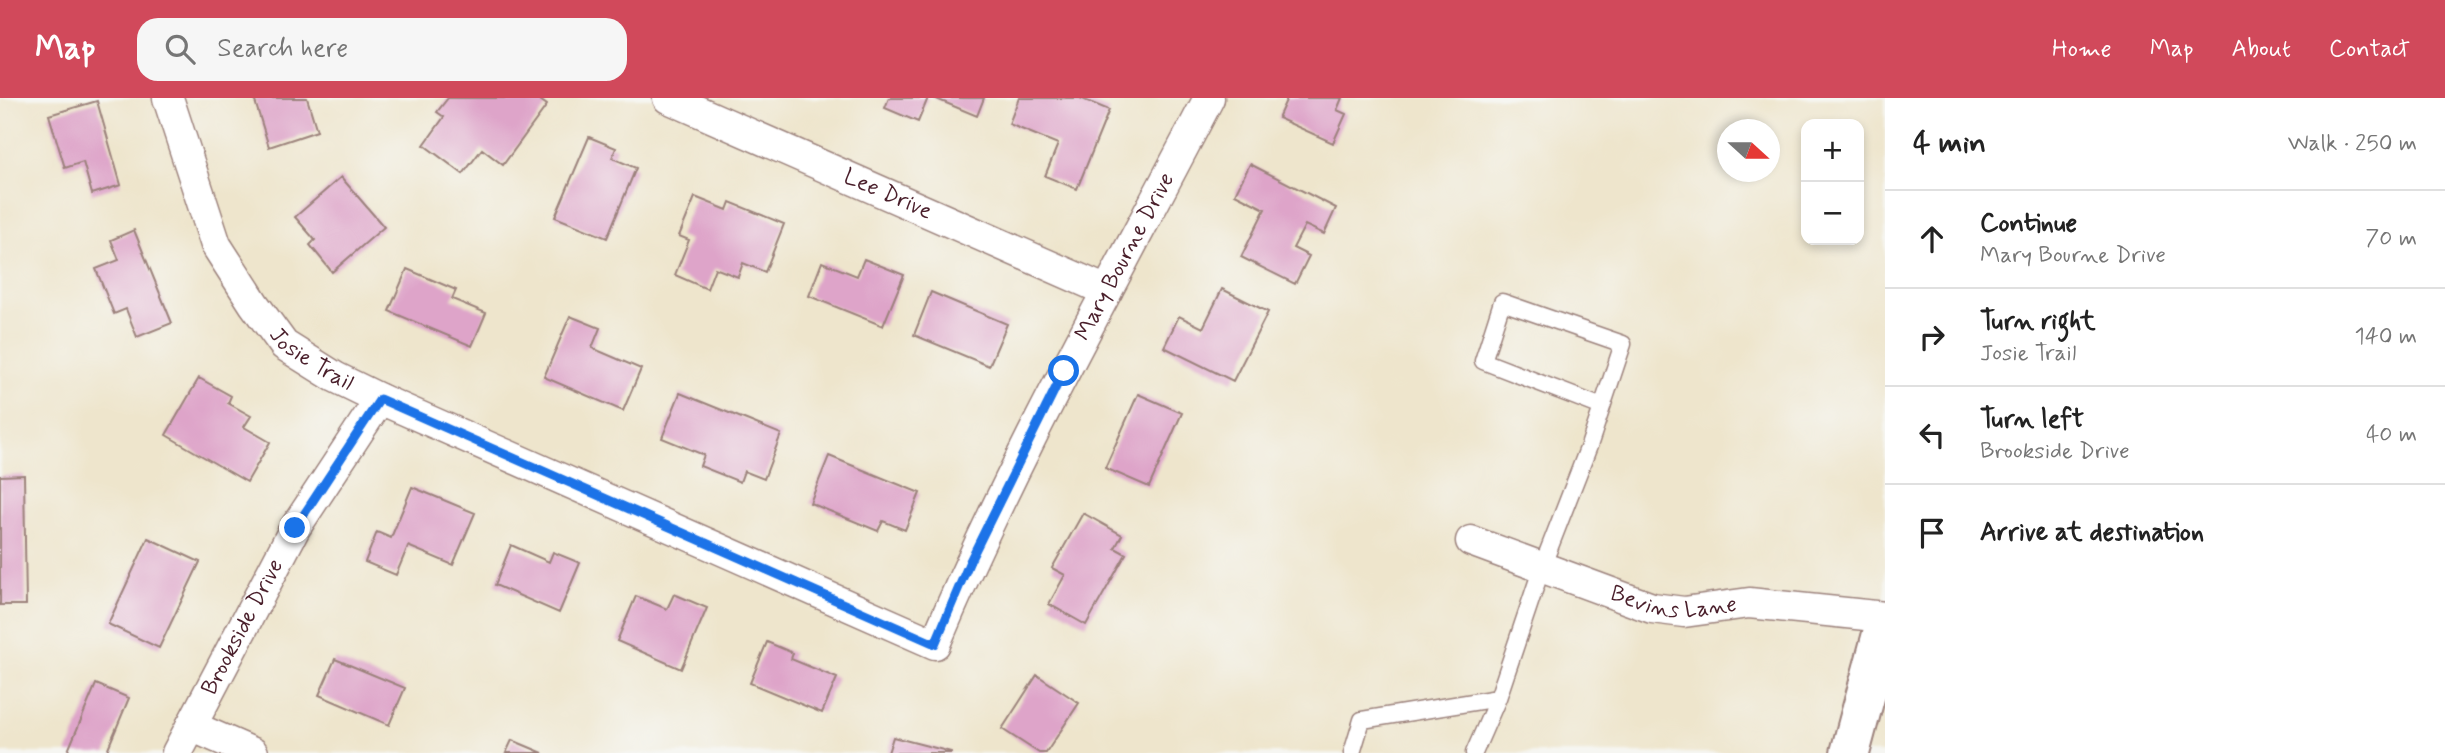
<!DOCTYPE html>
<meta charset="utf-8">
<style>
body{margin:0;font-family:Mynerve,sans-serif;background:#f6f6f6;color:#222}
.controls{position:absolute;right:21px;top:21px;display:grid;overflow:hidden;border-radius:14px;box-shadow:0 4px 10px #0003}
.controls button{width:63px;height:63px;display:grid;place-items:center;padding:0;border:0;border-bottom:2px solid #e0e0e0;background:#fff;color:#222;font:35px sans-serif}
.compass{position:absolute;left:1717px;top:21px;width:63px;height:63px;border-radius:50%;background:#fff;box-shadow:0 4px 10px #0003;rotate:111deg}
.stop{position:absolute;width:21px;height:21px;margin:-16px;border:5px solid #1a73e8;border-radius:50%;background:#fff}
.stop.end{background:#1a73e8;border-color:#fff;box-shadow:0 2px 7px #0008}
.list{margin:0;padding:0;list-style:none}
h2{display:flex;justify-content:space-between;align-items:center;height:91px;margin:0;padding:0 28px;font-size:30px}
h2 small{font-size:23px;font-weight:400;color:#767676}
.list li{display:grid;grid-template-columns:46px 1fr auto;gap:21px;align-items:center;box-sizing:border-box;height:98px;padding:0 28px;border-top:2px solid #e0e0e0}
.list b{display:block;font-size:26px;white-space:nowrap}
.list p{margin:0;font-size:23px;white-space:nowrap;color:#767676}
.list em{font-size:23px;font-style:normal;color:#767676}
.icon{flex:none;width:38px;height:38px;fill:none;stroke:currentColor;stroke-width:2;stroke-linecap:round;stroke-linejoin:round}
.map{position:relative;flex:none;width:1885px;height:655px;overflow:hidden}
header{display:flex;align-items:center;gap:42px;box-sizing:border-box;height:98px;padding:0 35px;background:#d1495b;color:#fff}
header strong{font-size:33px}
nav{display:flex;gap:38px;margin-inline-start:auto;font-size:24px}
.search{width:490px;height:63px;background:#f6f6f6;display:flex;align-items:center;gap:18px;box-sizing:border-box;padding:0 24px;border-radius:21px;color:#767676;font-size:26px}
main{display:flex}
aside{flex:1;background:#fff}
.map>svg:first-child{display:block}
.building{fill:#dea4c9}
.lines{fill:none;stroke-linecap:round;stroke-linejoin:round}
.lane-casing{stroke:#9c827c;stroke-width:19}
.street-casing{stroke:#9c827c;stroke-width:33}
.primary-casing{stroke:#9c827c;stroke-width:42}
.lane{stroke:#fff;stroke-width:16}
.street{stroke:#fff;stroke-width:30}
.primary{stroke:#fff;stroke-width:38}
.route{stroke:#1a73e8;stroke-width:9}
.labels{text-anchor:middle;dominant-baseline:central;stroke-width:5;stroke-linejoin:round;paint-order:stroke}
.street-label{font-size:23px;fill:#4a1f2b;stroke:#f6f6f2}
</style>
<header>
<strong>Map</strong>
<div class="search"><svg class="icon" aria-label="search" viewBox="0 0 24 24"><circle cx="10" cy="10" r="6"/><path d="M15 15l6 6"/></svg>Search here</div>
<nav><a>Home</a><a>Map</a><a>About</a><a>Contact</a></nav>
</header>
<main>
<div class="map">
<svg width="1885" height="655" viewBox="0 0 1885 655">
<rect width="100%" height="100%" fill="#f6f6f2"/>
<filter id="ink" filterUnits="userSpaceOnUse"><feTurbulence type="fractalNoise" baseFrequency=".0143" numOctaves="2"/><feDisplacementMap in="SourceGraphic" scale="14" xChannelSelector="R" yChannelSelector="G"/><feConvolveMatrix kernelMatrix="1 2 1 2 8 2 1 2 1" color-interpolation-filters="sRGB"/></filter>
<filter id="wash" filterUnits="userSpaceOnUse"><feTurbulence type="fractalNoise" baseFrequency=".00686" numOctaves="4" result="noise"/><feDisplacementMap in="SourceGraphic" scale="28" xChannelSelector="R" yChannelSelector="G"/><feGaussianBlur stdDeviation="1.57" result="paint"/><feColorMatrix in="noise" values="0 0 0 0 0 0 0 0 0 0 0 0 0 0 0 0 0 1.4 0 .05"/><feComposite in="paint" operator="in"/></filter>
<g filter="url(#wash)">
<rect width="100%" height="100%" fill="#eee5cc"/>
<g id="blocks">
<path class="building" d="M254,0H307L317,33L269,49Z
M448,0H537L547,7L503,67L482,51L463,76L424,47L444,19L437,14Z
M889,0H928L918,24L885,10Z
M934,0H984L977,18Z
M1019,0H1080L1109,12L1077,91L1045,78L1058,46L1009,26Z
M1287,0H1342L1337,12L1346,16L1333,45L1278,20Z
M97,3L121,87L92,96L83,64L65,70L49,17Z
M589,39L616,50L612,60L636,70L607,140L555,119Z
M1250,66L1336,110L1324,136L1305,127L1293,150L1309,158L1295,186L1241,159L1265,111L1235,96Z
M341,79L384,129L332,174L310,147L315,142L295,119Z
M695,99L727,112L730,104L784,126L765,174L743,165L738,179L715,170L707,191L675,177L689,142L679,138Z
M134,132L172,225L137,239L126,211L114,216L96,171L119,162L111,142Z
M864,161L904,177L883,228L809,198L822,164L857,178Z
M407,171L456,192L452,201L486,215L472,248L389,213Z
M1222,191L1268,214L1233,283L1164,249L1179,218L1203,230Z
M931,194L1007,226L989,268L914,237Z
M570,218L600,230L592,250L641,271L623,313L544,279Z
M199,280L231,298L228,305L251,318L244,329L270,344L247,384L166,337Z
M680,295L781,336L764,381L744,373L740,384L700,368L704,357L662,340Z
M1138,296L1182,315L1149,389L1105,370Z
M829,358L920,395L905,432L883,423L878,433L810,405Z
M24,377L26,507H0V378Z
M412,389L475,415L453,467L408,448L396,477L365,464L377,434L391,440Z
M1083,415L1122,437L1115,450L1126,456L1086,527L1049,506L1065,477L1052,470Z
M148,440L200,464L159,550L108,526Z
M511,447L549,464L553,454L580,465L559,515L495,487Z
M674,496L707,510L681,571L617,543L636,498L667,511Z
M767,544L793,555L791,561L837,580L822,615L750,585Z
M335,561L405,590L389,627L319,597Z
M1037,577L1079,605L1046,655H1039L1002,631Z
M96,586L129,600L106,655H67Z
M893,639L951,654V655H888Z
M512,642L543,655H506Z"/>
</g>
</g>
<g filter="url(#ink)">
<use href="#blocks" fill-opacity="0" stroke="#9c827c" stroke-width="2"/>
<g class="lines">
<defs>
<path id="lane" d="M1352,655L1362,622L1498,600
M1474,655L1498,600L1542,469L1589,348L1623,246L1502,204L1483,263L1602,309"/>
<g id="street">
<path id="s1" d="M168,0L216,147L254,206L284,247L335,279L380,301L935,546C1014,358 1115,181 1209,0"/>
<path id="s2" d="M668,0L1107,193"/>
<path id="s3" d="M1471,443L1652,510L1684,514L1749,505L1885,519"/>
<path d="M191,628L253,655"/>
<path id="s4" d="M177,655L295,430L380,301"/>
</g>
<path id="primary" d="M1850,655L1885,525"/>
</defs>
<use href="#lane" class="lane-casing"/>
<use href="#street" class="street-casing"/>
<use href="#primary" class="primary-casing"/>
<use href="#lane" class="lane"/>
<use href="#street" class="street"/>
<use href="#primary" class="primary"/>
</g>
</g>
<g class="lines" filter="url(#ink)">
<path class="route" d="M295,430L380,301L935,546L970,463L1064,273"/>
</g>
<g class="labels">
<g class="street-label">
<text stroke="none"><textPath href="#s2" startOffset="240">Lee Drive</textPath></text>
<text stroke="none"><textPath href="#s1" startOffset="1424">Mary Bourne Drive</textPath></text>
<text stroke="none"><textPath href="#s1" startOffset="306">Josie Trail</textPath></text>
<text stroke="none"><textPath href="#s3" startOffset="214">Bevins Lane</textPath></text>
<text stroke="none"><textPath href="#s4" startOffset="142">Brookside Drive</textPath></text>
</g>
</g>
</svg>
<div class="controls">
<button>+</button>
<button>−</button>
</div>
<svg class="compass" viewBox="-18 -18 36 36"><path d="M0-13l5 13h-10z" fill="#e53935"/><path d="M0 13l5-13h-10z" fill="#767676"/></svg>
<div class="stop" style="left:1064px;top:273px"></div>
<div class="stop end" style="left:295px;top:430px"></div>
</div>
<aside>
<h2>4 min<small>Walk · 250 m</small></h2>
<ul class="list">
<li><svg class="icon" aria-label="ahead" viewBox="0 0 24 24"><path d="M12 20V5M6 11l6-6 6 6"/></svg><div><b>Continue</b><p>Mary Bourne Drive</p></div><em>70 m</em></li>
<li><svg class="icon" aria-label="right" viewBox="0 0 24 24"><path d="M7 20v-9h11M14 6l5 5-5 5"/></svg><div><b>Turn right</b><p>Josie Trail</p></div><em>140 m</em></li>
<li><svg class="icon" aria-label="left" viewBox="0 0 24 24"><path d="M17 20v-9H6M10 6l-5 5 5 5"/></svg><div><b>Turn left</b><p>Brookside Drive</p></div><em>40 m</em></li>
<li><svg class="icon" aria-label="arrive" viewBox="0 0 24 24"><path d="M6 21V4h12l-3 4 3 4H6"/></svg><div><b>Arrive at destination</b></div></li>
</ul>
</aside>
</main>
